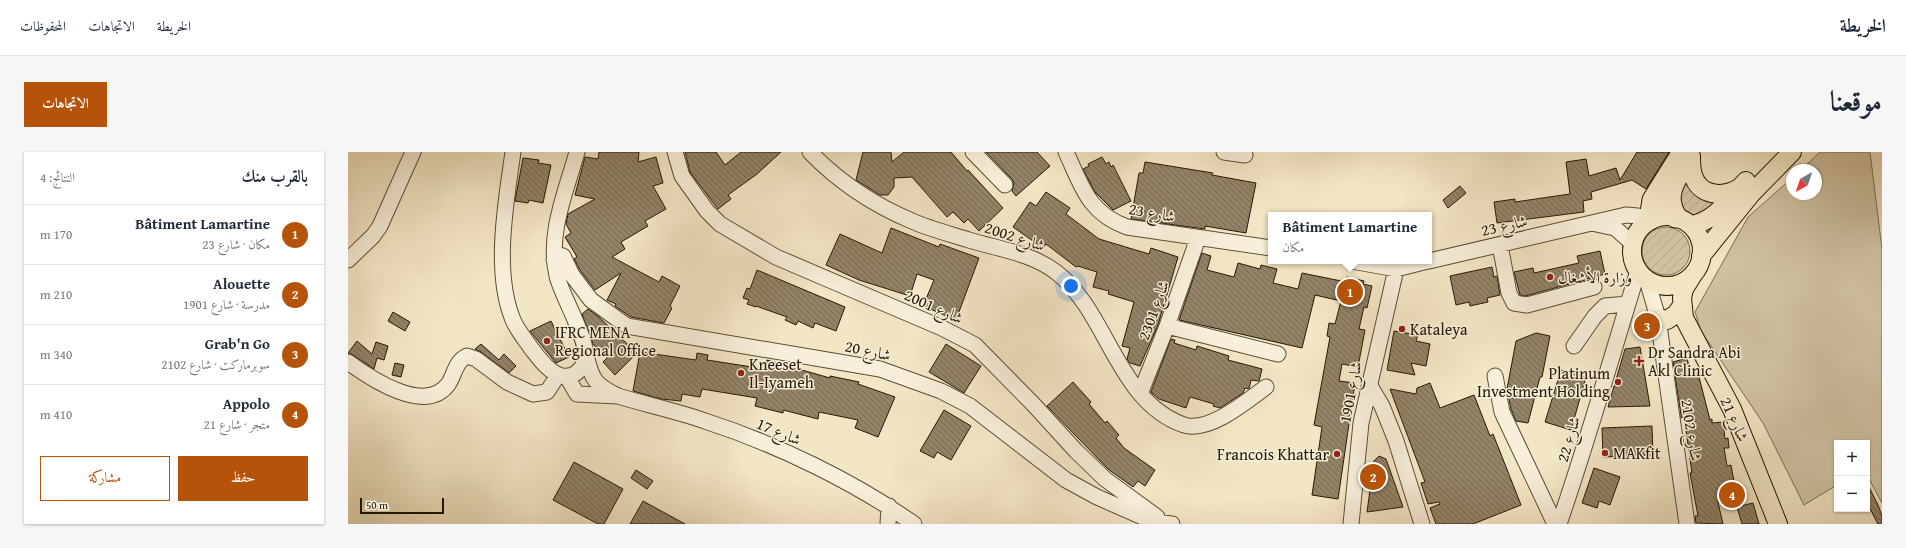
<!DOCTYPE html>
<html lang="ar">
<meta charset="utf-8">
<style>
body{margin:0;font-family:"Gentium Book Plus",Amiri,serif;background:#f6f6f7;color:#1f2937;direction:rtl}
.controls{position:absolute;right:12px;bottom:12px;display:grid;overflow:hidden;border-radius:0px;box-shadow:0 1px 3px #0004}
.controls button{width:36px;height:36px;display:grid;place-items:center;padding:0;border:0;border-bottom:1px solid #e0e1e3;background:#fff;color:#1f2937;font:20px sans-serif}
.compass{position:absolute;left:1438px;top:12px;width:36px;height:36px;border-radius:50%;background:#fff;box-shadow:0 1px 3px #0004;rotate:220deg}
.scale{position:absolute;left:12px;bottom:10px;width:84px;box-sizing:border-box;padding-left:4px;border:2px solid #281804;border-top:0;font-size:11px;line-height:14px;white-space:nowrap;color:#281804;-webkit-text-stroke:3px #f7efd9;paint-order:stroke}
.you{position:absolute;left:723px;top:134px;width:14px;height:14px;margin:-10px;border:3px solid #fff;border-radius:50%;background:#1a73e8;box-shadow:0 0 0 6px #1a73e833}
.badge{display:grid;place-items:center;width:26px;height:26px;border-radius:50%;background:#b45309;color:#fff;font-size:13px;font-weight:700}
.pin{position:absolute;translate:-50% -50%;border:2px solid #fff;box-shadow:0 1px 4px #0006}
.popup{position:absolute;left:920px;top:60px;width:164px;height:52px;box-sizing:border-box;display:grid;place-content:center;border-radius:0px;background:#fff;filter:drop-shadow(0 1px 3px #0005);font-size:13px;white-space:nowrap;color:#747a83}
.popup b{font-size:15px;color:#1f2937}
.popup::after{content:'';position:absolute;left:50%;top:100%;margin-left:-8px;border:8px solid transparent;border-top-color:#fff}
.list{margin:0;padding:0;list-style:none}
h2{display:flex;justify-content:space-between;align-items:center;height:52px;margin:0;padding:0 16px;font-size:17px}
h2 small{font-size:13px;font-weight:400;color:#747a83}
.list li{display:grid;grid-template-columns:26px 1fr auto;gap:12px;align-items:center;box-sizing:border-box;height:60px;padding:0 16px;border-top:1px solid #e0e1e3}
.list b{display:block;font-size:15px;white-space:nowrap}
.list p{margin:0;font-size:13px;white-space:nowrap;color:#747a83}
.list em{font-size:13px;font-style:normal;color:#747a83}
.actions{display:flex;gap:8px;padding:12px 16px}
.actions a{flex:1;padding:9px 0;border:1px solid #b45309;border-radius:0px;text-align:center;font-size:14px;color:#b45309}
.actions .main{background:#b45309;color:#fff}
.map{position:relative;flex:none;width:1534px;height:372px;overflow:hidden;direction:ltr;border-radius:0px}
header{display:flex;align-items:center;gap:24px;box-sizing:border-box;height:56px;padding:0 20px;background:#fff;border-bottom:1px solid #e0e1e3}
header strong{font-size:19px}
nav{display:flex;gap:22px;margin-inline-start:auto;font-size:14px}
.intro{display:flex;align-items:center;justify-content:space-between;box-sizing:border-box;height:96px;padding:0 24px}
h1{margin:0;font-size:28px}
.button{padding:10px 18px;border-radius:0px;background:#b45309;color:#fff;font-size:14px;font-weight:700}
main{display:flex;gap:24px;padding:0 24px}
aside{flex:1;background:#fff;border-radius:0px;box-shadow:0 1px 3px #0004}
.map>svg:first-child{display:block}
.grass{fill:#d0c3a4;stroke:#7c6e54}
.garden{fill:url(#garden-furrows);stroke:#7c6e54}
.building{fill:url(#building-back-hatch);stroke:#281804}
.lines{fill:none;stroke-linecap:round;stroke-linejoin:round}
.minor-casing{stroke:#5b4c34;stroke-width:17}
.major-casing{stroke:#281804;stroke-width:20}
.highway-casing{stroke:#281804;stroke-width:23}
.minor{stroke:#f7efd9;stroke-width:15}
.major{stroke:#f3e6c5;stroke-width:18}
.highway{stroke:#f3e6c5;stroke-width:21}
.poi-dot{fill:#8f2418;stroke:#f7efd9;stroke-width:1.5}
.labels{text-anchor:middle;dominant-baseline:central;stroke-width:3;stroke-linejoin:round;paint-order:stroke}
.street-label{font-size:16px;fill:#281804;stroke:#f7efd9}
.poi-label{font-size:16px;fill:#281804;stroke:#f7efd9;text-anchor:start}
</style>
<header>
<strong>الخريطة</strong>
<nav><a>الخريطة</a><a>الاتجاهات</a><a>المحفوظات</a></nav>
</header>
<div class="intro"><h1>موقعنا</h1><a class="button">الاتجاهات</a></div>
<main>
<div class="map">
<svg width="1534" height="372" viewBox="0 0 1534 372">
<defs>
<pattern id="garden-furrows" width="10" height="10" patternUnits="userSpaceOnUse"><rect width="10" height="10" fill="#d0c3a4"/><path d="M-1 1l2-2M0 10L10 0M9 11l2-2" fill="none" stroke="#b3a78c"/></pattern>
<pattern id="building-back-hatch" width="6" height="6" patternUnits="userSpaceOnUse"><rect width="6" height="6" fill="#928368"/><path d="M-1 5l2 2M0 0l6 6M5-1l2 2" fill="none" stroke="#776a53"/></pattern>
</defs>
<rect width="100%" height="100%" fill="#f3e6c5"/>
<filter id="stains"><feTurbulence type="fractalNoise" baseFrequency=".005" numOctaves="4"/><feColorMatrix values="0 0 0 0 .2 0 0 0 0 .09 0 0 0 0 .02 0 0 0 .5 -.17"/></filter>
<radialGradient id="worn" r=".72"><stop offset=".6" stop-color="#630" stop-opacity="0"/><stop offset="1" stop-color="#630" stop-opacity=".3"/></radialGradient>
<path class="grass" d="M1472,0H1522L1534,97V351L1519,323V291H1489V333L1456,353L1415,271L1353,179L1347,160L1400,65L1444,26V42H1468V18H1453Z"/>
<path class="garden" d="M1338,25L1361,49L1367,51L1361,61L1344,65L1334,58L1330,48Z
M1294 99a24 24 0 1 1 48 0a24 24 0 1 1-48 0Z"/>
<path class="building" d="M251,0H291L290,10L308,5L315,31L305,34L318,57L297,69L300,74L273,90L277,97L264,105L311,130L314,124L332,134L322,154L324,156L316,171L283,165L267,154L268,152L259,148L273,121L247,138L232,118L226,107L229,105L217,85L223,81L218,72L220,62L247,47L227,43L237,5L250,7Z
M337,0H368L377,13L393,0H433L409,22L380,43L383,47L370,57L342,20Z
M515,0H543L544,10L556,0H603L619,19L620,18L655,56L631,79L620,67L616,71L605,60L599,65L564,25L546,26V35L540,43H532L508,28Z
M638,0H689L702,14L668,44L664,39L666,31L664,27Z
M1289,0H1321L1298,37L1284,28L1243,40L1244,47L1235,49L1236,60L1149,71L1146,50L1167,47V50L1222,42L1218,10L1238,7L1241,24L1268,16L1272,28Z
M754,5L758,12L761,10L763,15L765,13L783,49L765,58L747,40L735,17L741,14L740,12Z
M175,6L191,8L190,11L203,13L195,51L181,48L180,51L167,49Z
M797,10L865,21L864,23L908,31L898,81L857,74V77L783,67L791,21H795Z
M1112,34L1118,41L1100,56L1095,48Z
M698,40L722,56L718,62L751,87L801,102L803,96L830,105L810,173L792,214L782,211L779,207L782,196L774,194L786,150L760,142L761,139L745,135L749,120L730,114L728,115L698,92L695,96L665,75L682,50L688,54Z
M543,76L591,95L592,92L631,106L608,168L575,154L586,128L569,122L562,144L511,128L478,113L492,82L534,101Z
M1252,99L1257,122L1192,140L1177,144L1172,143L1166,120L1185,116L1186,121L1231,111L1229,104Z
M854,101L863,104L859,118L886,125L890,111L912,117L913,113L929,117L925,131L950,137L954,121L998,130L999,125L1016,129L1015,132L1024,134L1019,156L1016,155L1011,177L1017,178L1010,215L994,212L991,229L1007,231L990,347L964,343L974,275L966,273L982,185L979,184L981,171L987,172L993,149L967,143L954,196L831,168Z
M1144,115L1146,125L1149,124L1152,143L1139,146L1140,150L1122,154L1121,150L1108,153L1102,124Z
M409,118L497,155L488,179L467,171L465,176L450,169L448,173L437,168L439,165L408,154V155L399,152L401,148L395,146L399,136L402,137Z
M240,157L251,165L289,201L267,223L255,210L259,206L245,192L234,162Z
M45,160L62,170L57,179L40,169Z
M203,169L221,205L208,211L182,179Z
M1046,179L1070,183L1068,189L1082,192L1078,214L1063,211L1067,223L1039,218Z
M1188,181L1202,184L1194,225H1192L1180,271L1168,269L1163,257L1159,237L1168,189Z
M823,187L827,188L826,191L848,198L849,194L881,204L880,208L914,217L911,229L903,228L901,237L897,236L895,241L872,256L865,254L866,252L842,245L838,256L811,247L803,240Z
M9,189L24,202L28,190L40,194L36,208L29,206L26,217L5,203L0,201Z
M133,192L151,208L156,202L168,214L161,221L133,200L127,197Z
M598,192L633,214L616,241L581,220Z
M1292,195L1302,254L1260,255L1277,197Z
M292,200L348,208L349,201L360,203L359,208L417,217L419,208L482,226V224L511,230L510,232L547,245L530,285L507,276L510,268L471,260L470,267L435,258V261L407,254L409,246L354,237L352,245L334,242L333,249L313,247L285,239Z
M1339,206L1343,223L1350,221L1362,268L1364,267V271L1375,270L1377,287L1380,286L1381,296H1376L1379,314L1383,313L1389,346L1370,350L1375,372L1348,371L1347,364H1350L1342,321H1344L1336,265L1333,266V263L1325,210Z
M47,211L56,213L53,225L44,223Z
M1213,218L1238,225L1223,278L1197,270Z
M725,230L743,250L741,252L757,271L759,269L771,283L768,286L776,296L807,318L797,334L790,329L785,335L760,317L699,254Z
M1082,231L1092,256L1126,243L1142,284L1145,282L1173,353L1125,372H1088L1082,356L1092,352L1091,350L1080,352L1073,331L1077,330L1042,237L1068,242L1069,236Z
M596,258L623,274L603,308L589,300L586,306L572,299Z
M1304,274L1305,303L1255,305L1254,276Z
M1031,304L1038,307L1055,355L1019,360L1026,309Z
M226,310L275,337L256,372H250L205,348Z
M1246,316L1272,325L1262,353L1251,349L1249,356L1234,351Z
M288,318L305,329L299,337L283,326Z
M1519,331L1530,353L1534,364V372H1530L1519,351Z
M295,349L337,372H282Z
M1405,351L1411,372H1394L1389,355Z"/>
<g class="lines">
<defs>
<path id="minor" d="M165,0C158,50 145,120 165,168C169,178 177,187 183,196C191,206 201,221 214,224C225,226 233,219 237,209C243,192 214,145 209,124C199,82 218,40 229,0
M327,0L334,24L359,59L372,72L428,105L594,176L627,193L686,253L728,299L757,327L809,365
M462,0C490,29 526,53 564,69C582,77 602,82 621,88C650,97 683,101 708,120C760,160 769,250 836,273C861,281 899,249 918,235
M625,0L657,33
M718,0C734,34 740,61 779,75L923,96
M876,0L897,3
M1248,72L1267,76L1284,91
M1152,93L1161,141L1166,151L1179,153L1246,135
M0,108L25,84L32,74L65,0
M206,108L211,103L215,104L224,123L243,148L279,174L532,217L593,239L622,254L718,328L749,345L806,370L824,372
M1004,109L1048,117L1080,109
M1081,109L1278,63L1290,64L1301,68
M1299,128L1310,166L1339,372
M819,174L930,202
M1226,194L1247,164L1257,154L1280,152
M238,202C243,227 247,233 270,244C299,253 329,259 357,269C428,292 505,329 566,372
M0,210C23,227 79,264 101,231C107,221 108,209 119,204L128,207L159,230L185,242L199,240L210,223
M1147,224L1154,260L1207,372
M219,225L229,242L270,244
M1021,232L1034,254L1048,289L1074,372
M792,242L819,174L850,86
M540,372L541,354
M1003,372L1013,271L1048,117
M1211,372C1240,288 1264,203 1290,119"/>
<path id="major" d="M1343,4C1343,10 1343,17 1345,23C1351,44 1375,46 1391,36
M1284 99a35 35 0 1 1 70 0a35 35 0 1 1-70 0Z
M1343,73C1367,70 1382,46 1398,29
M1353,104L1403,42L1444,0
M1346,121L1336,137L1334,146L1336,166L1384,257L1430,372
M1310,166L1319,168L1328,162L1333,155"/>
<path id="highway" d="M1328,65C1319,50 1321,38 1330,23
M1302,67L1305,48L1335,0"/>
</defs>
<use href="#minor" class="minor-casing"/>
<use href="#major" class="major-casing"/>
<use href="#highway" class="highway-casing"/>
<use href="#minor" class="minor"/>
<use href="#major" class="major"/>
<use href="#highway" class="highway"/>
</g>
<g class="poi-dot">
<circle cx="1202" cy="125" r="4"/>
<circle cx="1054" cy="177" r="4"/>
<circle cx="199" cy="189" r="4"/>
<path d="M1289 203h4v4h4v4h-4v4h-4v-4h-4v-4h4z"/>
<circle cx="393" cy="221" r="4"/>
<circle cx="1270" cy="230" r="4"/>
<circle cx="1257" cy="301" r="4"/>
<circle cx="989" cy="302" r="4"/>
</g>
<g class="labels">
<g class="street-label">
<text transform="translate(804 60) rotate(10)">شارع 23</text>
<text transform="translate(1156 73) rotate(-13)">شارع 23</text>
<text transform="translate(667 84) rotate(18)">شارع 2002</text>
<text transform="translate(586 154) rotate(24)">شارع 2001</text>
<text transform="translate(805 158) rotate(-70)">شارع 2301</text>
<text transform="translate(520 198) rotate(12)">شارع 20</text>
<text transform="translate(1002 240) rotate(-79)">شارع 1901</text>
<text transform="translate(1387 267) rotate(66)">شارع 21</text>
<text transform="translate(1344 278) rotate(81)">شارع 2102</text>
<text transform="translate(431 279) rotate(23)">شارع 17</text>
<text transform="translate(1220 287) rotate(-74)">شارع 22</text>
</g>
<g class="poi-label">
<text x="1210" y="125">وزارة الأشغال</text>
<text x="1062" y="177">Kataleya</text>
<text x="207" y="180">IFRC MENA<tspan x="207" dy="18">Regional Office</tspan></text>
<text x="1300" y="200">Dr Sandra Abi<tspan x="1300" dy="18">Akl Clinic</tspan></text>
<text x="401" y="212">Kneeset<tspan x="401" dy="18">Il-Iyameh</tspan></text>
<text x="1262" y="221" text-anchor="end">Platinum<tspan x="1262" dy="18">Investment Holding</tspan></text>
<text x="1265" y="301">MAKfit</text>
<text x="981" y="302" text-anchor="end">Francois Khattar</text>
</g>
</g>
<rect width="100%" height="100%" filter="url(#stains)"/>
<rect width="100%" height="100%" fill="url(#worn)"/>
</svg>
<div class="controls">
<button>+</button>
<button>−</button>
</div>
<svg class="compass" viewBox="-18 -18 36 36"><path d="M0-13l5 13h-10z" fill="#e53935"/><path d="M0 13l5-13h-10z" fill="#747a83"/></svg>
<div class="scale">50 m</div>
<div class="you"></div>
<div class="pin badge" style="left:1002px;top:140px">1</div>
<div class="popup"><b>Bâtiment Lamartine</b>مكان</div>
<div class="pin badge" style="left:1025px;top:325px">2</div>
<div class="pin badge" style="left:1299px;top:174px">3</div>
<div class="pin badge" style="left:1384px;top:343px">4</div>
</div>
<aside>
<h2>بالقرب منك<small>النتائج: 4</small></h2>
<ul class="list">
<li><span class="badge">1</span><div><b>Bâtiment Lamartine</b><p>مكان · شارع 23</p></div><em>170 m</em></li>
<li><span class="badge">2</span><div><b>Alouette</b><p>مدرسة · شارع 1901</p></div><em>210 m</em></li>
<li><span class="badge">3</span><div><b>Grab'n Go</b><p>سوبرماركت · شارع 2102</p></div><em>340 m</em></li>
<li><span class="badge">4</span><div><b>Appolo</b><p>متجر · شارع 21</p></div><em>410 m</em></li>
</ul>
<div class="actions"><a class="main">حفظ</a><a>مشاركة</a></div>
</aside>
</main>
